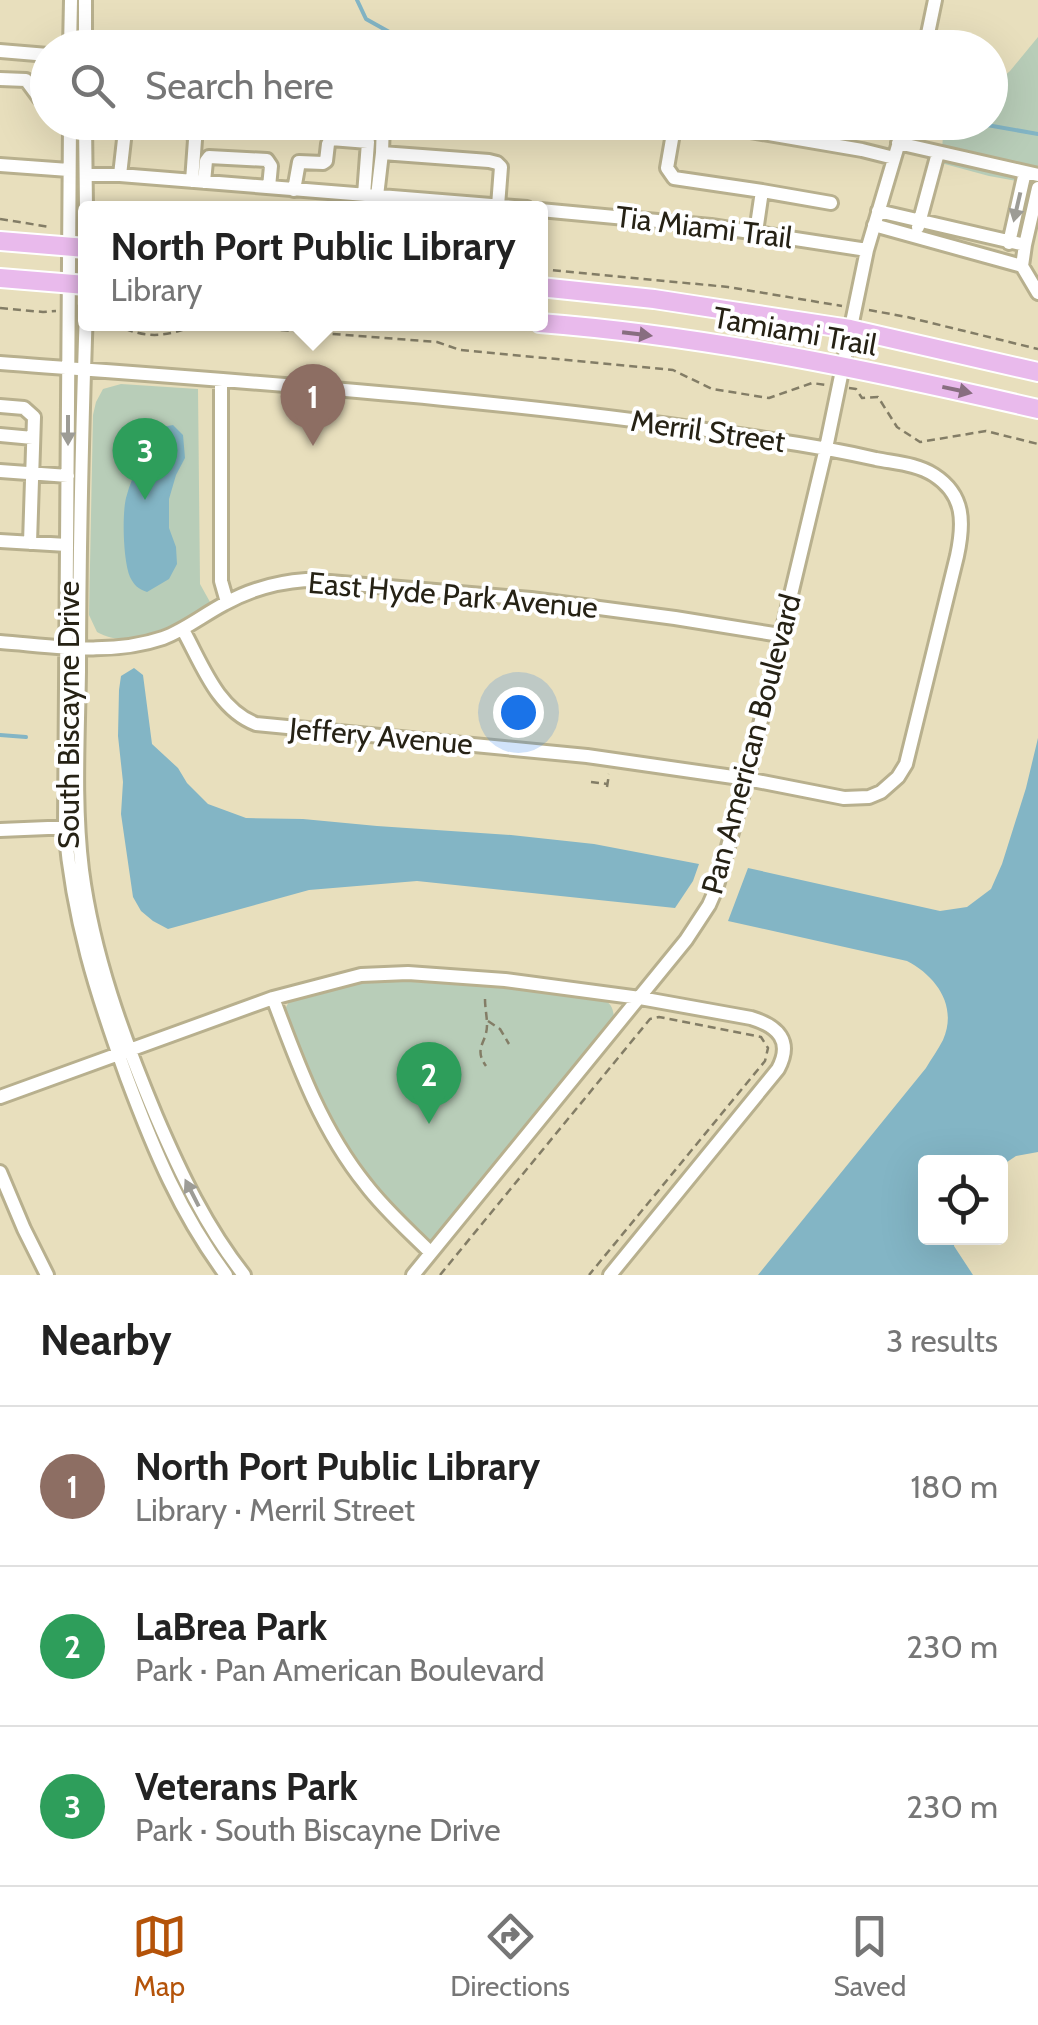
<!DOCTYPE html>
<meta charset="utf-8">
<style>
body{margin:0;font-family:Cabin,sans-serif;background:#f2f2f2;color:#222}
.controls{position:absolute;right:30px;bottom:30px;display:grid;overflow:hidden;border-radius:10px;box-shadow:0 10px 40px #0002}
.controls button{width:90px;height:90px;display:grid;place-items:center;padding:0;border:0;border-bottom:2px solid #e0e0e0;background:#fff;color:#222;font:50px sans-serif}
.you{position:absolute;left:518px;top:712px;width:35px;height:35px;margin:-25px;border:8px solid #fff;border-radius:50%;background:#1a73e8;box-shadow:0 0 0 15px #1a73e833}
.badge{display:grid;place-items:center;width:65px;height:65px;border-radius:50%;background:#b45309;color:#fff;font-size:32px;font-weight:700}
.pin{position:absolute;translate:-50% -82px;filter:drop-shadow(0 2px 5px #0008)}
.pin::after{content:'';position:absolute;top:52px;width:35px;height:30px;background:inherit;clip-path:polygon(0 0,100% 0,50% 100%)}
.popup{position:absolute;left:78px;top:201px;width:470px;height:130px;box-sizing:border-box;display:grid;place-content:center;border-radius:10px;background:#fff;filter:drop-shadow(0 2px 8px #0005);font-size:32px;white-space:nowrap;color:#767676}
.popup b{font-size:38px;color:#222}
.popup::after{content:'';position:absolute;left:50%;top:100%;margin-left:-20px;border:20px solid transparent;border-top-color:#fff}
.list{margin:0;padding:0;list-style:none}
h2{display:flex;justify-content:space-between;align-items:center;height:130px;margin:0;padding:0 40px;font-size:42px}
h2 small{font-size:32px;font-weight:400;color:#767676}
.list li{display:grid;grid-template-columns:65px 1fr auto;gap:30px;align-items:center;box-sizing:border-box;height:160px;padding:0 40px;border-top:2px solid #e0e0e0}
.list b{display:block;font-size:38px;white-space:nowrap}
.list p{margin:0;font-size:32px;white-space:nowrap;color:#767676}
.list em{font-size:32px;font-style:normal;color:#767676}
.icon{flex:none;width:55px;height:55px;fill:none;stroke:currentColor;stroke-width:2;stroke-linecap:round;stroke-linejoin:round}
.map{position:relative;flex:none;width:1038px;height:1275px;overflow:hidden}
.search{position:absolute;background:#fff;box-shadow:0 10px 40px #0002;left:30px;right:30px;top:30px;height:110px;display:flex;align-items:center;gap:25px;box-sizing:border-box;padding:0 35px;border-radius:55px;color:#767676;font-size:38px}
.sheet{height:610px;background:#fff}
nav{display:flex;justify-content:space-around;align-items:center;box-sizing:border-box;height:140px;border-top:2px solid #e0e0e0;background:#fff;font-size:28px;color:#767676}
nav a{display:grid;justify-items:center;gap:5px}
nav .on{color:#b45309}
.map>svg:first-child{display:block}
.green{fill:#b8cdb8}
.water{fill:#83b5c5}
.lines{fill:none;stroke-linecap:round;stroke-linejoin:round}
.stream{stroke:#83b5c5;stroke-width:4}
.minor-casing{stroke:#b8b08e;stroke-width:18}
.major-casing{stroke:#fff;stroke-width:22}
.path{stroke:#837d66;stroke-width:2.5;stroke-dasharray:8 5;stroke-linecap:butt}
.minor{stroke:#fff;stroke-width:12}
.major{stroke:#e9baec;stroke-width:18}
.oneway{fill:#9d9c96}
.oneway2{fill:#886e80}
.labels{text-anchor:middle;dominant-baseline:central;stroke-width:8;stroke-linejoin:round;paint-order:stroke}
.street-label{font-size:30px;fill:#262215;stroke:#fff}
</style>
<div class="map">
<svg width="1038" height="1275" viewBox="0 0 1038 1275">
<rect width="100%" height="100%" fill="#e8dfbd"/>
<path class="green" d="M1038,37V185L989,176L941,163L943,136L947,123L990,122L991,87L1010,71Z
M121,384L198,389L200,584L210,602C179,624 134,653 97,632L89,615L93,415L96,402L103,389Z
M383,980L523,989L600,999C610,1001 613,1007 614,1017L433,1239L429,1240L423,1236C395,1209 368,1181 346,1149C318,1109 303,1060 286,1015L285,1009L291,998L360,981Z"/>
<path class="water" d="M173,425L183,435L185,458L176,475L169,499V528L176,547L177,564L169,579L147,592C138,589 134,585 130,577C123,560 122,515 126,498C133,472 146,448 162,427Z
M134,668L143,675L152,744L178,768L187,783L208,804L246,818L303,819L377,826L511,835L594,844L699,864L693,881L675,908L417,881L309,890L168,929L153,921L141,911L133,897L121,814L123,782L118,736L119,690L121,676Z
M1038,738V1152L1016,1156L1001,1166L1000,1162H926V1238H955L954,1246L973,1275H758L926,1068C931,1059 938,1050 943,1040C958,1006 936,976 907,961L728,921L748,868L940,911L967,907L991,889L1002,864L1026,788Z"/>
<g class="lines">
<path class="stream" d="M357,0L366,19L418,48
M970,122L1038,134
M0,735L26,737"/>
<defs>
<path id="minor" d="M85,0V48
M70,48L71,0
M925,48L935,0
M0,51L48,55
M0,79L26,80L40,99L48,100
M70,122L65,827C73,920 96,992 127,1078C154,1150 180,1213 226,1275
M85,122L86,208
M190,122L195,140L192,181
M675,122L667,168L674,178L762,191L756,232
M698,122L862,150L894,158
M898,143L1038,175
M382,153L383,122
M0,165L69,170
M86,175H120L527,208
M120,175L126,122
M204,182L206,161L209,157L267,160L271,166L269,187
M294,190L299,162L323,163L326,161L328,144L331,139L368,142L364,195
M762,191L831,203
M377,196L382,153L489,161L497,163L501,167L498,206
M540,210L711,226L867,250
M874,225L1022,266L1025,245L878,211
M918,227L938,153
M1009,243L1025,172
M1025,245L1038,188
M1022,266L1038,293
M86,308C82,429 79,551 79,672C78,738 74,805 82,870C93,955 123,1037 156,1116C180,1172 206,1227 244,1275
M0,363C257,383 516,399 772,440C807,445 841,451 876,459C896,463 917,464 934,475C965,495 964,523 957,556L906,764L898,777L881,792L869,797L844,798L747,779L587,756L256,724C217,709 202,664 183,630
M221,380V581L227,602
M0,406L24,408L34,417L30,543
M0,435L33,438
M0,471L68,476
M0,541L67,545
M0,642C54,646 110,656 163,638C185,630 203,615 224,604C249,590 277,582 306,580L531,599L675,618L780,635
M0,830L72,827
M273,998C298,1065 321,1129 366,1185C385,1210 409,1231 431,1253
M0,1097L273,998L361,975L408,973L505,980L640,998L751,1018C778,1026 793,1041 778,1069L610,1275
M0,1172L24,1229L47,1275
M413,1275L686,940L709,905L716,889L747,779L826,448L867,250L905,122"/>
<path id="major" d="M0,241L86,248
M0,278L86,285
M540,287L654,299L850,329L1038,372
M540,323C708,336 874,371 1038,409"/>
</defs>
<use href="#minor" class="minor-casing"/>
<use href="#major" class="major-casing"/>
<path class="path" d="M0,219L50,227
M540,269L728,287L842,306
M0,308L43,312L56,311
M869,310L907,317L1038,349
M113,324C149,340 164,337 200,324
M203,324L437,342L460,350L673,370L712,389L769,398L812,383L826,385
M849,388L856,389L862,398L878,397L897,427L920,442L986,431L1038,444
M591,782L607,784
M607,787L609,774
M485,999C485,1008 487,1016 487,1025C487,1043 473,1048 486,1066
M488,1021L500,1029L509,1044
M440,1275L650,1019L659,1017L761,1037L768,1048L765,1061L589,1275"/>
<use href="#minor" class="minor"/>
<use href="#major" class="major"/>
</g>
<defs><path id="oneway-solid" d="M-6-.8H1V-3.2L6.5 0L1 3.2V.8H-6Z" transform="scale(2.5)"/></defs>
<g class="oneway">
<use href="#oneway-solid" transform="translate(1017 207) rotate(103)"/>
<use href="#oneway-solid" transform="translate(68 430) rotate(90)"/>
<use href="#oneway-solid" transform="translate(192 1193) rotate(-117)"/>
</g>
<g class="oneway2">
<use href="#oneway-solid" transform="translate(637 334) rotate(7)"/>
<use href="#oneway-solid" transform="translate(957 390) rotate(12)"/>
</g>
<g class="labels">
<g class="street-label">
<text transform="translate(704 227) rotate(7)">Tia Miami Trail</text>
<text transform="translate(795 331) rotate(10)">Tamiami Trail</text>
<text transform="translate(708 431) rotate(8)">Merril Street</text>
<text transform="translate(453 595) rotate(5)">East Hyde Park Avenue</text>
<text transform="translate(68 715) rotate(-90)">South Biscayne Drive</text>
<text transform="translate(381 736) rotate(5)">Jeffery Avenue</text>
<text transform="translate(751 744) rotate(-75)">Pan American Boulevard</text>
</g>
</g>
</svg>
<div class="controls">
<button><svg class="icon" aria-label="locate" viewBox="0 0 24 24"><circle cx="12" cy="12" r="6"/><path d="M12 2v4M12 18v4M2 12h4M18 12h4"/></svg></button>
</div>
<div class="you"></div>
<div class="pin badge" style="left:313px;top:446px;background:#8d6e63">1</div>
<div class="popup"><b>North Port Public Library</b>Library</div>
<div class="pin badge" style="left:429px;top:1124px;background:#2e9e5b">2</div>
<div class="pin badge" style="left:145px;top:500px;background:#2e9e5b">3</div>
<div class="search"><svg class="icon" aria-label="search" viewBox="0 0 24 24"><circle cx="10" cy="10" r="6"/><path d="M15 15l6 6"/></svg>Search here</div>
</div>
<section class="sheet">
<h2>Nearby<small>3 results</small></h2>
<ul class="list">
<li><span class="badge" style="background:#8d6e63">1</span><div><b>North Port Public Library</b><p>Library · Merril Street</p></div><em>180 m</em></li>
<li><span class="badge" style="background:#2e9e5b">2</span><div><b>LaBrea Park</b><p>Park · Pan American Boulevard</p></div><em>230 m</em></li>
<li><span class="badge" style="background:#2e9e5b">3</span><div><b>Veterans Park</b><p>Park · South Biscayne Drive</p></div><em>230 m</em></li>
</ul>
</section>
<nav>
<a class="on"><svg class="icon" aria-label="map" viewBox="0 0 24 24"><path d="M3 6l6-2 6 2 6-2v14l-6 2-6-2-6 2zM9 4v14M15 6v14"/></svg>Map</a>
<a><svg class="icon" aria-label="directions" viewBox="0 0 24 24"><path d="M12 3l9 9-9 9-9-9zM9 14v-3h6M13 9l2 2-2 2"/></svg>Directions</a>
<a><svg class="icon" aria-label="saved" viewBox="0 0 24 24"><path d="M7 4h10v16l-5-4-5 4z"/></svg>Saved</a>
</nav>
